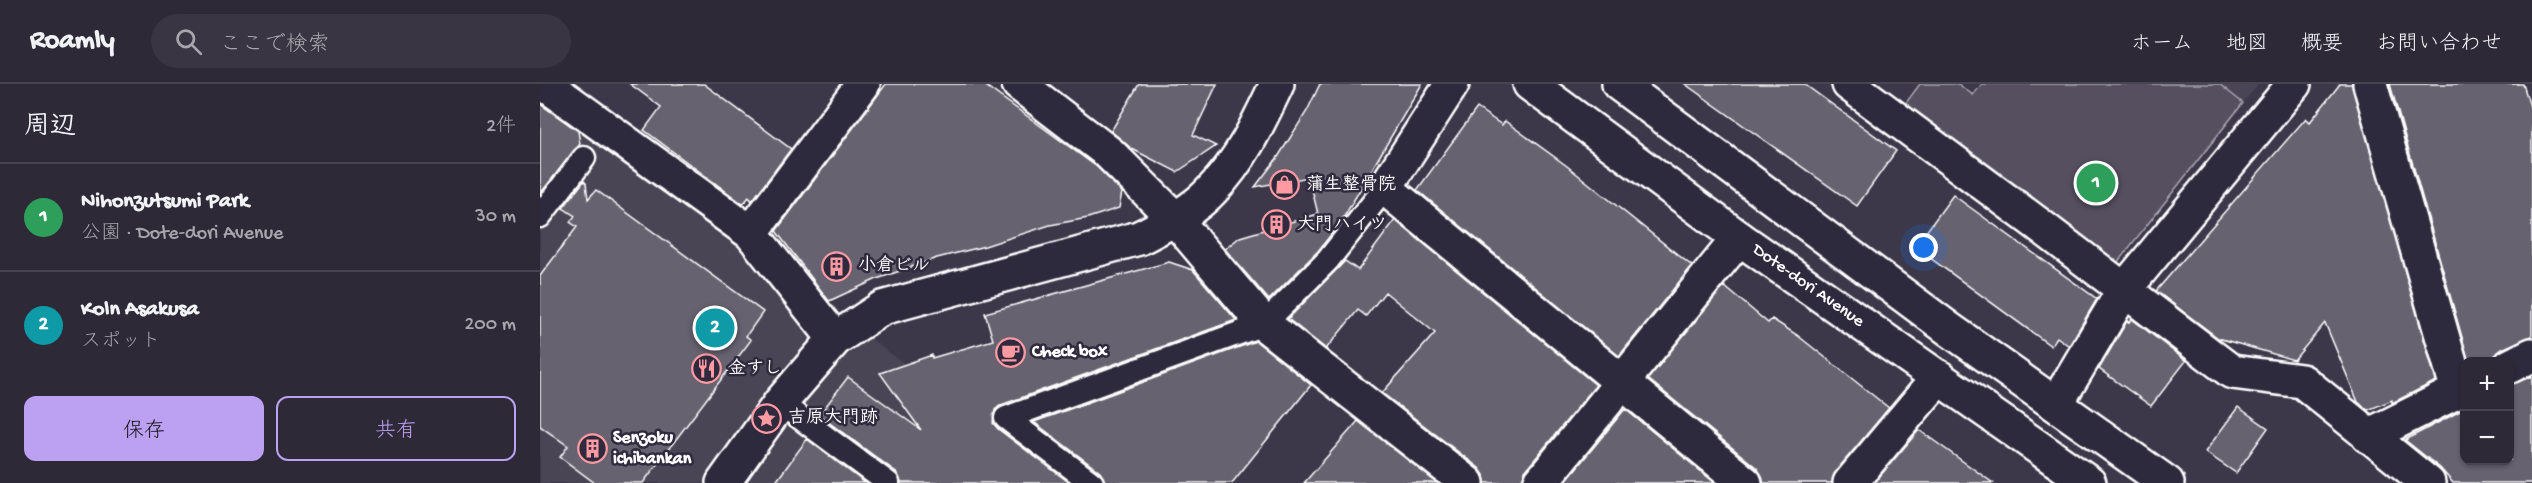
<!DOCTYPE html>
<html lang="ja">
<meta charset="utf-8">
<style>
body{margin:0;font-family:"Gochi Hand","Klee One",sans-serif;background:#393542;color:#f1f3f6}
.controls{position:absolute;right:18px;bottom:18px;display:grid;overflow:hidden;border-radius:12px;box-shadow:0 2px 4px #0004}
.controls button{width:54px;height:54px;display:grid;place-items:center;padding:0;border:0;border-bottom:2px solid #484552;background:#2d2937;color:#f1f3f6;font:30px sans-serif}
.you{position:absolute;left:1384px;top:164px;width:21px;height:21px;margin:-15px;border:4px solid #fff;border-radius:50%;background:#1a73e8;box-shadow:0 0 0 9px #1a73e833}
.badge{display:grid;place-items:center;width:39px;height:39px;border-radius:50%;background:#bca0f2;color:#fff;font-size:20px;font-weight:700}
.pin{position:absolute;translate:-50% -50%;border:3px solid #fff;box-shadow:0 2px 6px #0006}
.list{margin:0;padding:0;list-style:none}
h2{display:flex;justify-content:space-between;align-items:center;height:78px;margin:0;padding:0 24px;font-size:26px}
h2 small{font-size:20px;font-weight:400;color:#a7a6ad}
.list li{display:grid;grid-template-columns:39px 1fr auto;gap:18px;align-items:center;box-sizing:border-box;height:108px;padding:0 24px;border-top:2px solid #484552}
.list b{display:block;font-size:22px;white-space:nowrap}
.list p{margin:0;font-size:20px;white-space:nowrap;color:#a7a6ad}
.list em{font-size:20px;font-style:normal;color:#a7a6ad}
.actions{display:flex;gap:12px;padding:18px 24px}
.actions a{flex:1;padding:14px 0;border:2px solid #bca0f2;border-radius:12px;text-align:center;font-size:21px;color:#bca0f2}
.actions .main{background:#bca0f2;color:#111}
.icon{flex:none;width:33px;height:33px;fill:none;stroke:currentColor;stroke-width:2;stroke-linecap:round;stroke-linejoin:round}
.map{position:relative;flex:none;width:1992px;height:399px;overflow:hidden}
header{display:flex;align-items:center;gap:36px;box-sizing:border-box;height:84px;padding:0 30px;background:#2d2937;border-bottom:2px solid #484552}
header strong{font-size:28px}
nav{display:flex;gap:33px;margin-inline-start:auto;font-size:21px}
.search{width:420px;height:54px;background:#393542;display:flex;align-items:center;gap:15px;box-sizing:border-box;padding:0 21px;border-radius:33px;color:#a7a6ad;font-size:22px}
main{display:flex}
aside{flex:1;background:#2d2937}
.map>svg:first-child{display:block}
.built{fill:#494455}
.green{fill:#555060;stroke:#aaa8b0;stroke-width:1.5}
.building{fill:#666270;stroke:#fff;stroke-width:1.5}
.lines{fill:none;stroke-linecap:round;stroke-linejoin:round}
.service-casing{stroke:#fff;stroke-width:27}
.minor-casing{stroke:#fff;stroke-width:38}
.tertiary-casing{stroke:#fff;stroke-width:38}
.service{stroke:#2f2a3d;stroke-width:22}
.minor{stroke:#2f2a3d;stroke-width:33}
.tertiary{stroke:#2f2a3d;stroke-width:33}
.labels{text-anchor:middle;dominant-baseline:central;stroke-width:5;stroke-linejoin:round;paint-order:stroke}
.poi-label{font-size:18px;font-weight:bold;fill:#fff;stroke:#2f2a3d;text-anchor:start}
.street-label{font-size:18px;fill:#fff;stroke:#2f2a3d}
</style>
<header>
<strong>Roamly</strong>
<div class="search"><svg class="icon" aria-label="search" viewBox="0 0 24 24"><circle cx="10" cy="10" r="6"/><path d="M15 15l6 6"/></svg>ここで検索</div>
<nav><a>ホーム</a><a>地図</a><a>概要</a><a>お問い合わせ</a></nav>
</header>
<main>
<aside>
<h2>周辺<small>2件</small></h2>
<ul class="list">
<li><span class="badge" style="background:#2e9e5b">1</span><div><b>Nihonzutsumi Park</b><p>公園 · Dote-dori Avenue</p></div><em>30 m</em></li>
<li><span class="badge" style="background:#0f9aa8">2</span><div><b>Koln Asakusa</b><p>スポット</p></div><em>200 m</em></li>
</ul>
<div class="actions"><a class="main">保存</a><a>共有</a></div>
</aside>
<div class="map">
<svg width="1992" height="399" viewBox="0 0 1992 399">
<rect width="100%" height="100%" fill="#3c3749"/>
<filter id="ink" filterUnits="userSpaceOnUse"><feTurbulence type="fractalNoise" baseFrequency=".0167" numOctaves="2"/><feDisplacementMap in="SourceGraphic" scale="12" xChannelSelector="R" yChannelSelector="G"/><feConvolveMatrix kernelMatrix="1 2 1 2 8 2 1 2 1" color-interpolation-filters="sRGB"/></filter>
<g filter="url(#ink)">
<path class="built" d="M1679,0H1719L1703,19Z
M0,9L525,399H0Z"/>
<path class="green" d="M1380,0H1418L1433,11L1442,0H1679L1703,19L1577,179L1365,20Z"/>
<path class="building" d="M90,0H164L251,65L212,117L209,113L203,120L104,46L121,23Z
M346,0H443L557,83L582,108L579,124L548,134L510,141L445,162L397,174L337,195L289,217L236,147Z
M599,0H677L653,51L676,62L637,88L592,65L571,47Z
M780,0H882L801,138L778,167L729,216L685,165L700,153L778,130L769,93L715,103L738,73L767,27Z
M1145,0H1264L1356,67L1317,122Z
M1800,0H1812L1896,297L1852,319V316L1828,326L1818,318L1785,239L1754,276L1678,254L1616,207L1766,34L1770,38Z
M1850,0H1983L1992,29V252L1962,265L1955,271L1952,278H1929Z
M0,20L38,47L40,60L0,110Z
M937,24L962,41L965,37L1027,82L1152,182L1079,272L877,106Z
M44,97L46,99L48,115L56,106L223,228L206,252L211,256L103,399H55L20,373L28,362L0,342V192L37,143L30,138L35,132L23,124Z
M1413,111L1557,215L1529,262L1517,253L1511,262L1375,163Z
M855,136L1056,301L985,387L982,399H945L944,391L939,384L842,309L895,249L845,208L826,232L818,226L786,265L748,235L805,177L818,186Z
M629,178L653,186L696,236L461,321L455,326L453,339L458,345L530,399H361L356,388L279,331L308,293L381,346L340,289L392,271V274L453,256L445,229Z
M1184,202L1228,239L1232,235L1257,251L1349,324L1296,387L1292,399H1223L1222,392L1217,384L1108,295Z
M1592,235L1646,277L1611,322L1559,285L1587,237L1589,238Z
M716,257L771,301L692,399H565L560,388L494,338Z
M1992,292V399H1913L1900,384L1865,356L1924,325V376H1970V301Z
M1698,323L1728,344L1696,389L1665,368Z
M1085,325L1175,399H1024Z
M818,337L897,399H764Z
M1379,346L1453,399H1334Z
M267,355L325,399H235Z"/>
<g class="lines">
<defs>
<path id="service" d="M0,132L44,74
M240,319L348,399
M552,399L466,334L724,240L788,176L845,104"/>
<path id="minor" d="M5,0L211,149L295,255
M479,0L569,69L635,135L724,240L927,399
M912,0L845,104L1205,399
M1309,0L1498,140L1692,288L1762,297L1888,399
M1830,0L1918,307
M211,149L323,0
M1970,282L1992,271
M1516,320L1584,206L1754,0
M1828,352L1924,304
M1000,399L1199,154
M1310,399L1399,293"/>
<path id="tertiary" d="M990,0L1199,154L1549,399
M1079,0L1409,245L1627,399
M183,399L240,319L295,255L342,224L599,154C624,141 653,127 672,106C702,75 719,38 737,0"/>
</defs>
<use href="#service" class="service-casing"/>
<use href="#minor" class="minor-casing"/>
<use href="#tertiary" class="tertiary-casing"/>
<use href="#service" class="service"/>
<use href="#minor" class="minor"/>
<use href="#tertiary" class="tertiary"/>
</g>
</g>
<defs>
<symbol id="shop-ring" viewBox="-11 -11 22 22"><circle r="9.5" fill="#2f2a3d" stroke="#ff9aa2" stroke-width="1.5"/><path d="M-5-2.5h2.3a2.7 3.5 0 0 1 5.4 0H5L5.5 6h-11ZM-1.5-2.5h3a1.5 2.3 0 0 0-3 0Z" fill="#ff9aa2"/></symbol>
<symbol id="building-ring" viewBox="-11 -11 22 22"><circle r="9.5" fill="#2f2a3d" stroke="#ff9aa2" stroke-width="1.5"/><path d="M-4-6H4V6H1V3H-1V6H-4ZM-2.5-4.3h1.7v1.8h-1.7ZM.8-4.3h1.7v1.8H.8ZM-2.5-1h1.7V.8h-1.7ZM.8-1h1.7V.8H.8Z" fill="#ff9aa2"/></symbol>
<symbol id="cafe-ring" viewBox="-11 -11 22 22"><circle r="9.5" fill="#2f2a3d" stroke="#ff9aa2" stroke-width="1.5"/><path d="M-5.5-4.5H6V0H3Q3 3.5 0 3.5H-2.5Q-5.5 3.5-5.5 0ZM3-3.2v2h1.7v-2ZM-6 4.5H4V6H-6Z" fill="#ff9aa2"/></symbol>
<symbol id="restaurant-ring" viewBox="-11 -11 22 22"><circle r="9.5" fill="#2f2a3d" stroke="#ff9aa2" stroke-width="1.5"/><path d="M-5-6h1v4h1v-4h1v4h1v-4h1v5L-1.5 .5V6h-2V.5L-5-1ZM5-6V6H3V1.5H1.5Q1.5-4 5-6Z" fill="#ff9aa2"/></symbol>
<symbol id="sight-ring" viewBox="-11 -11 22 22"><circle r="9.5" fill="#2f2a3d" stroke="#ff9aa2" stroke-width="1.5"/><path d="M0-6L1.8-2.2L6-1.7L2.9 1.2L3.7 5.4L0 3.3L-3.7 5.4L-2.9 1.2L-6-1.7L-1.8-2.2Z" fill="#ff9aa2"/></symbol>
</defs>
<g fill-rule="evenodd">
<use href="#shop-ring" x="728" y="84" width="33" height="33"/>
<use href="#building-ring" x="720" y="124" width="33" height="33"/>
<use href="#building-ring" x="280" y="166" width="33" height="33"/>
<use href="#cafe-ring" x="454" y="252" width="33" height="33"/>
<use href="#restaurant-ring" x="150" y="268" width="33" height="33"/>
<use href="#sight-ring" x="210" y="318" width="33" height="33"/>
<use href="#building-ring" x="36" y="348" width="33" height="33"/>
</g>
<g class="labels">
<g class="poi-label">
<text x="766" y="101">蒲生整骨院</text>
<text x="757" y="141">大門ハイツ</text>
<text x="318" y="182">小倉ビル</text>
<text x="492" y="268">Check box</text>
<text x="188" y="285">金すし</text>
<text x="248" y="334">吉原大門跡</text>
<text x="73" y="354">Senzoku<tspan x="73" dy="21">ichibankan</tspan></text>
</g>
<g class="street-label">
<text transform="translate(1268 202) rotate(35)">Dote-dori Avenue</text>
</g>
</g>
</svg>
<div class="controls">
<button>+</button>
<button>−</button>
</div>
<div class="you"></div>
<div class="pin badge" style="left:1556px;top:99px;background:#2e9e5b">1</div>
<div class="pin badge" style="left:175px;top:244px;background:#0f9aa8">2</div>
</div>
</main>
